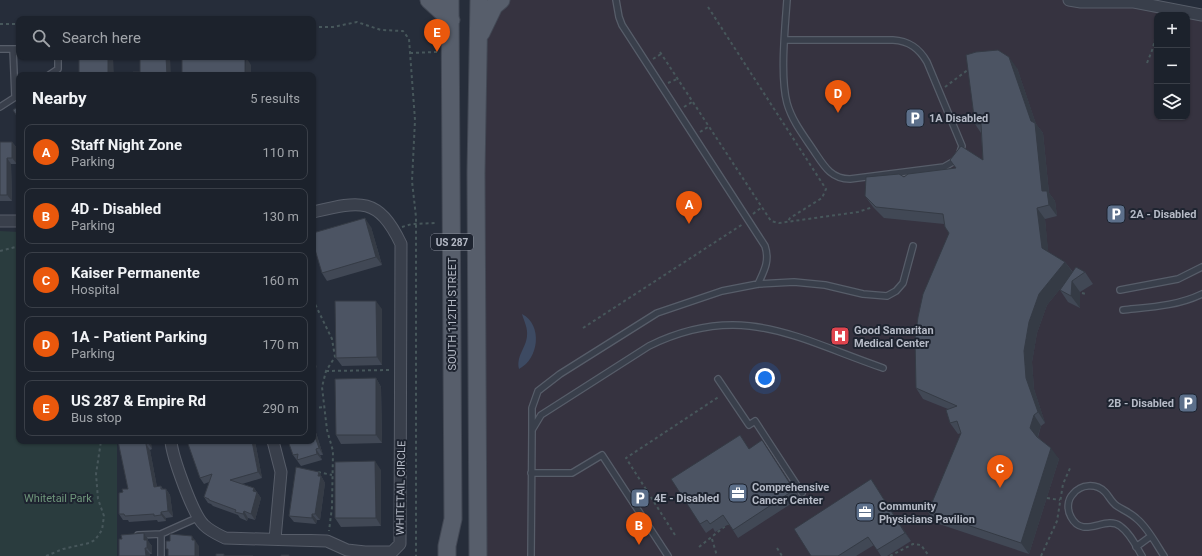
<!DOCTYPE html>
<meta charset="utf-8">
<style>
body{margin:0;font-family:Roboto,sans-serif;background:#252a34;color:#f1f3f6}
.controls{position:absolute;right:12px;top:12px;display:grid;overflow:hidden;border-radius:8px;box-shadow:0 1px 3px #0004}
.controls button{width:36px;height:36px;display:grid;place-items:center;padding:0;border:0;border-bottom:1px solid #3a3f48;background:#1c222c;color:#f1f3f6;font:20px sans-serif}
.you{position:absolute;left:765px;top:378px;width:14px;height:14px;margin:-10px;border:3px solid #fff;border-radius:50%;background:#1a73e8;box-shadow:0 0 0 6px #1a73e833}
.badge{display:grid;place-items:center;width:26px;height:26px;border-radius:50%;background:#ea580c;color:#fff;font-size:13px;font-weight:700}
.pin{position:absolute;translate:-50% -33px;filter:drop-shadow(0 1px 2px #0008)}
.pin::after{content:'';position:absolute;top:21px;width:14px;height:12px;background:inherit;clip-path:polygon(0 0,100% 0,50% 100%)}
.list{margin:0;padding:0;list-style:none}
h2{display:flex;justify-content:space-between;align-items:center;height:52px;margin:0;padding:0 16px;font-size:17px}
h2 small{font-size:13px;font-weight:400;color:#a0a4a9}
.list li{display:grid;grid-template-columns:26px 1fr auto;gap:12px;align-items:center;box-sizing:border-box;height:56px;margin:0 8px 8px;padding:0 8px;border:1px solid #3a3f48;border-radius:8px}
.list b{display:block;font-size:15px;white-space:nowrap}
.list p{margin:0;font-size:13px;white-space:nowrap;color:#a0a4a9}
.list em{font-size:13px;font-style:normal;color:#a0a4a9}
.icon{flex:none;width:22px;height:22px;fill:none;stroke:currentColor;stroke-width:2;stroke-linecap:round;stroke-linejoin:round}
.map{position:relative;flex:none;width:1202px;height:556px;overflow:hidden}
.search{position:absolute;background:#1c222c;box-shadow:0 1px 3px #0004;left:16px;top:16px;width:300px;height:44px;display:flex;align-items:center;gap:10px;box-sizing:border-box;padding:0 14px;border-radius:8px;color:#a0a4a9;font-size:15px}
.panel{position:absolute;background:#1c222c;box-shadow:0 1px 3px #0004;left:16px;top:72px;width:300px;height:372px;border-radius:8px}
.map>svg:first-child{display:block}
.medical{fill:#363340;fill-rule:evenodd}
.green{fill:#2a3c3e}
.water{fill:#3d4a62}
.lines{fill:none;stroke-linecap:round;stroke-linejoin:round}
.lane-casing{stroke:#575d69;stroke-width:8}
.street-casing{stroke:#575d69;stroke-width:13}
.primary-casing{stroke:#424854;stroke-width:19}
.path{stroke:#47575b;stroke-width:2;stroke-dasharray:3 3;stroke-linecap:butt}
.lane{stroke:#393f4b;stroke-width:5.5}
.street{stroke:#393f4b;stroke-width:11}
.primary{stroke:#575e6b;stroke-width:17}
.wall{fill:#414855}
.shaded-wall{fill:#353b45}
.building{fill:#4c5463;stroke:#353b45}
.labels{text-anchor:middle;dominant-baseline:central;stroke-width:4;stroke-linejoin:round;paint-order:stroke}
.shield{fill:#1e2430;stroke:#888d99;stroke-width:1}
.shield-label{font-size:10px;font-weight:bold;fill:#b5bac6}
.poi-label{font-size:11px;font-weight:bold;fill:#b5bac6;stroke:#1e2430;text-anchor:start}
.street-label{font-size:11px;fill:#b5bac6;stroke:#1e2430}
.park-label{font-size:11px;fill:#6e957a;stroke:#1e2430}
</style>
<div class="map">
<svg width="1202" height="556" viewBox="0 0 1202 556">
<rect width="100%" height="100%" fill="#262d3a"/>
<path class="medical" d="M501,0H1069L1134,2L1202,17V556H478L479,39ZM1157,15H1187V117H1157Z"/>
<path class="green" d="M0,231L19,232V441H117V556H0Z"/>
<path class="water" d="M522,314C543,325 539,359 519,369C516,356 526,348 527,336C528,328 524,321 522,314Z"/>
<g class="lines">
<defs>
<path id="lane" d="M616,0L619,17L622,25L765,246C770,261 764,271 758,284
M785,40H893C909,41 919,48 927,62L962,146L958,159L944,167L850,179C831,179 824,166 814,151C804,136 792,121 787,103C780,77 785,28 787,0
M0,49H19
M13,49L15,97
M49,75L58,69V57
M0,107L17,96
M1120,290L1178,279L1202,267
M1123,310C1151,307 1177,306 1202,294
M718,379L749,425L755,421L802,493
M532,430V408L538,391L560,374L657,313L722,291L758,284L794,282L825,285L863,294L887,296L896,291L903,283L913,246
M531,473H572L602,455L668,556
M138,535L161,534
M1136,547L1151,536
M161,556V534L199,517
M531,556L532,430L541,415L649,346C741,301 796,338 883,368
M1142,556C1136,546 1130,533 1120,526C1105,515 1083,540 1071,517C1067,510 1067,500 1073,494C1081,484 1096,483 1105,492C1109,496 1111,502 1117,506C1123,510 1131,513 1137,519C1148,528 1156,544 1164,556"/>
<path id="street" d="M1069,0L1081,2H1134L1202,15
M0,221H19
M171,441C172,456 193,515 204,525C210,531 217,534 225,538L327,541L347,550L365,552H392L400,544L401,244C378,196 360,201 313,212
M273,441L281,472L275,539"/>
<path id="primary" d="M429,0L451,20
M481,33L494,6L501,0
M447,556V546L453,519L450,0
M478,556L476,173L479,0"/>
</defs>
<use href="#lane" class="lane-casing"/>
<use href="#street" class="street-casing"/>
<use href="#primary" class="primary-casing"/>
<path class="path" d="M708,7L826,189L822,198L790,218L788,221
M433,22L436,44
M0,24H19
M313,27H333L357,22L381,30L403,31L409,39L415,120L412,181L416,217V556
M660,52L771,221L779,223L858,212L873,207
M410,53L437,52
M653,59L661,54
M1147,63L1153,48L1157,30
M668,83L677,79
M945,87L969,69
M684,107L692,102
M700,132L708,127
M753,214L762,207
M402,227L412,224L435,223
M0,251L19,246
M313,264V269
M313,281L315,289V304L332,339L335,357L326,371L322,387L327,430L333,451L332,507L329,531
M1082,293L1086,294
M583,328L743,224
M326,371L391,370
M313,408L324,407
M318,472L332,475
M1047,498L1060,500
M675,535L626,458L720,396
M712,539L717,556
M699,547L729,523
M777,548L782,556
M46,556L63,549L89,543L95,540L102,530L104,516L98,499L96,474L101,441
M890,556L913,544L921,545L929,556
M1041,556L1057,521L1063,484L1071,466"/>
<use href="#lane" class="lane"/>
<use href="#street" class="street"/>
<use href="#primary" class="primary"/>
</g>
<path class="wall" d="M1017,68L1036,124L1043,133L1049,193L1055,201L1057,216L1045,219L1048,252L1065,262L1073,272H1085L1093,284L1080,292V308L1068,302L1060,290L1069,278L1047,305L1037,333L1032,362L1034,389L1045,423L1041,426L1038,437L1059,459L1029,554L936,523L928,512L961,433L958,434L950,423L948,409L923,399L916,388L949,233L945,227L944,224L884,218L873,207L865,196L904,177L956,168L983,160L981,133L975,124Z
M0,142H12L17,148V164H11L12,201H0Z
M371,227L382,265L327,281L322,273Z
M382,309V365L342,366L336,358Z
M376,378L381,387L382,443L341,444L336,435Z
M313,423L323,455H320L322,460L301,466L293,455Z
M118,441H150L152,449L150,450L157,487L161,486L163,489H166L170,495L173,517L166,518V521L158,522L157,520L129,522L128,520H123L119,514L123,492L128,489Z
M255,441L262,478L242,484L254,488L261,498L255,520L248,518L247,521L240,518L238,515L213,506L211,504L208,503L204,497L209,482L204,484L200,478Z
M749,448H767L800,498L738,538L729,524L715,532L713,528L706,533L700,524Z
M381,470V526L341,527L335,518Z
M319,472L325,483L320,520H317L316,524L294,522L289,516Z
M871,479L911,541L887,556H881L874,545L856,556H811Z
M144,533L148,539V541L152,546V554H150V556H119L122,539Z"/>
<path class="shaded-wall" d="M108,57H113L114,75L108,73Z
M166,57H170L171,75H167Z
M246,57L251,65V75H245Z
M1009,57L1017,68L1036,124L1043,133L1049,193L1055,201L1057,216L1049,205L1042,191L1031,121Z
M12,142L17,148V164L12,158Z
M7,158L11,164L12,201L7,195Z
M1037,208L1045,219L1049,259L1042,248Z
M365,218L371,227L382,265L376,257Z
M1065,262L1073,273L1047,305L1037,333L1032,362L1034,389L1045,423L1038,412L1026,378L1024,351L1029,322L1039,294Z
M1072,281L1080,292V308L1071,296Z
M376,301L382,309V365L377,357Z
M313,359L315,362L314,363L317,366L313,377Z
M376,378L381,387L382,443L376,435Z
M1034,415L1041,426L1037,438L1030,428Z
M313,423L323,455L319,448L313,431Z
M148,441H150L151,442L152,449L148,443Z
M252,441H255L262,478L258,472Z
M146,444L150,450L158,493L154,487Z
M1051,448L1059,459L1029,554L1021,543Z
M316,449L320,455L322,460L317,454Z
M375,461L381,470V526L376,518Z
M319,472L325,483L320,520L315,514Z
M871,479L877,488L911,541L905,533Z
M254,488L261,498L255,520L251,514L253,491Z
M166,489L170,495L173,517L168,511Z
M244,511L248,518L247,521L243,514Z
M161,512L166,518V521L161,515Z
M312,514L317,520L316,524L312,518Z
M144,533L148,539V541L152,546V554L147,548L144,540Z
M192,536L199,546V556H195L192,540Z
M145,548L150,554V556H146Z"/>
<path class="building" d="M998,50L1009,57L1031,121L1035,123L1042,191H1047L1049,205L1037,208L1042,248L1065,262L1039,294L1029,322L1024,351L1026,378L1038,412L1034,415L1030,428L1037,437L1051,448L1021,543L928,512L961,433L957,421L950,423L946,410L957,406L916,388L915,339L918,317L923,294L949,233L945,227L943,214L876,207L865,196L866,177L899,174L904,177L908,174L956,168L950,160L961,146L983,160L981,124H975L966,55L976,52Z
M79,57H108V73H114V75H79Z
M140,57H166L167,75H133V72H140Z
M182,57H245V75H182Z
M19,106V119L13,110Z
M0,142H12V158H7V195H0Z
M365,218L376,257L322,273L313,243V233Z
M1076,267L1085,272L1072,281L1071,296L1060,290Z
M335,301H376L377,357L336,358Z
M376,378V435H336L335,379Z
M313,431L319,448L316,449L317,454L297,460L298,454L293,455L288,441H313Z
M740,435L749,449L762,440L794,490L733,530L723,515L710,524L707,520L700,524L671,479Z
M118,441H148V443L146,444L154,487L161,486V489H166L168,511L161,512V515L154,516V514L125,516L124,514H119V493L123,492L122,489H128Z
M187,441H252L258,472L230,480L254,488L253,491L257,492L251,514L244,511L243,514L235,512L236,510L209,500V499L204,497L212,474L200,478Z
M375,461L376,518H335V462Z
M296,467L319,472L318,476H321L315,514H312V518L289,516Z
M871,479L905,533L877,550L868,537L838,556H811L794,529Z
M144,533V540H147V548H145L146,556H119V539H122L121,535Z
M170,534L192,536V540H195V556H168V549H166V541H170Z
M216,554H224V556H253H216Z
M281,555H289V556H281Z"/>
<defs>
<symbol id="parking-square" viewBox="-11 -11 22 22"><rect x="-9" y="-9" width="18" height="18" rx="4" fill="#5c6f8a" stroke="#1e2430"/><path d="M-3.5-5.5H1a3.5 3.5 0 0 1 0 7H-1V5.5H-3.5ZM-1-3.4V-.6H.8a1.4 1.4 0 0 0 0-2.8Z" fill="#fff"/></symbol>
<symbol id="hospital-square" viewBox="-11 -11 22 22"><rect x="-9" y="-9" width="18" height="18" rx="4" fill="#e0444e" stroke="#1e2430"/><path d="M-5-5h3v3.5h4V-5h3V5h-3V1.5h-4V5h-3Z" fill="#fff"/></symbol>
<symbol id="office-square" viewBox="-11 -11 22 22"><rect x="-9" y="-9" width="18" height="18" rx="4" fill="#5c6f8a" stroke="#1e2430"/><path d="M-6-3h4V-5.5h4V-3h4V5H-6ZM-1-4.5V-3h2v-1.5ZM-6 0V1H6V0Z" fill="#fff"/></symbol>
</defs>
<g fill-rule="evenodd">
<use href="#parking-square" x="904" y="107" width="22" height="22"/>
<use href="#parking-square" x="1105" y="203" width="22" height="22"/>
<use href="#hospital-square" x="829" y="325" width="22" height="22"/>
<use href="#parking-square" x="1177" y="392" width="22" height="22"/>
<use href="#office-square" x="727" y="482" width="22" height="22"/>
<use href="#parking-square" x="629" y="487" width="22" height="22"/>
<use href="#office-square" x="854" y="501" width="22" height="22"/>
</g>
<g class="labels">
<rect class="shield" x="431" y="234" width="42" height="16" rx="3"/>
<g class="shield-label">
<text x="452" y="242">US 287</text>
</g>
<g class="poi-label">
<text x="929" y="118">1A Disabled</text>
<text x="1130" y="214">2A - Disabled</text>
<text x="854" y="330">Good Samaritan<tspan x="854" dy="13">Medical Center</tspan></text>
<text x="1174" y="403" text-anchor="end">2B - Disabled</text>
<text x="752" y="487">Comprehensive<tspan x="752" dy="13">Cancer Center</tspan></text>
<text x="654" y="498">4E - Disabled</text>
<text x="879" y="506">Community<tspan x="879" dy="13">Physicians Pavilion</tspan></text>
</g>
<g class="street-label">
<text transform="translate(452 314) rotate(-90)">SOUTH 112TH STREET</text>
<text transform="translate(401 488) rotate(-89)">WHITETAIL CIRCLE</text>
</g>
<g class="park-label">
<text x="58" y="498">Whitetail Park</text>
</g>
</g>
</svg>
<div class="controls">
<button>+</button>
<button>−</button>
<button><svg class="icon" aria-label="layers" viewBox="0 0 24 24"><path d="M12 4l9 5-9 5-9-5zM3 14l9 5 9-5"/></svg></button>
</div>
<div class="you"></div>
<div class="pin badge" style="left:689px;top:224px">A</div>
<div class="pin badge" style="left:639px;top:545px">B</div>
<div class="pin badge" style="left:1000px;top:488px">C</div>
<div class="pin badge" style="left:838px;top:113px">D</div>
<div class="pin badge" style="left:437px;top:52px">E</div>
<div class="search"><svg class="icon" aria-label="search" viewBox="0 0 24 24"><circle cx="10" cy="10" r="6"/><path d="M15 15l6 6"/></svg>Search here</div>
<section class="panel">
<h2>Nearby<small>5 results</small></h2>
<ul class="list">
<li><span class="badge">A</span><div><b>Staff Night Zone</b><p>Parking</p></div><em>110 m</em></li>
<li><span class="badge">B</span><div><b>4D - Disabled</b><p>Parking</p></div><em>130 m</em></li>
<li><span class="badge">C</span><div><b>Kaiser Permanente</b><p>Hospital</p></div><em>160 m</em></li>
<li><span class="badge">D</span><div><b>1A - Patient Parking</b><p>Parking</p></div><em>170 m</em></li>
<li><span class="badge">E</span><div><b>US 287 &amp; Empire Rd</b><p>Bus stop</p></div><em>290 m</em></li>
</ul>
</section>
</div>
